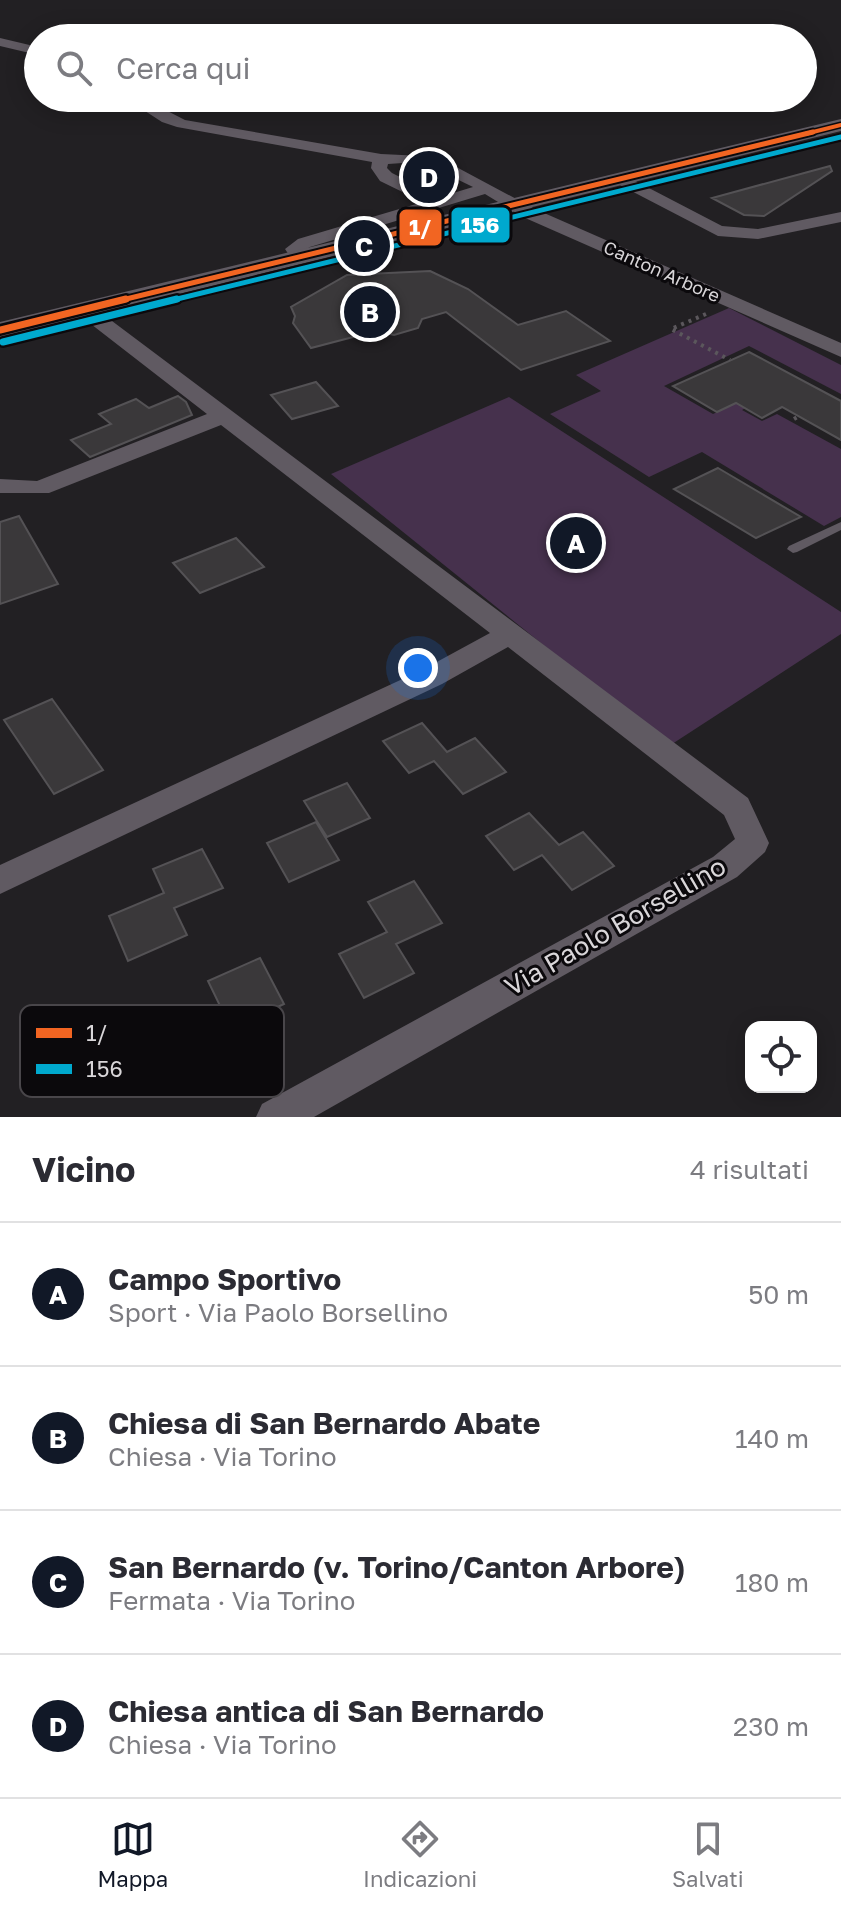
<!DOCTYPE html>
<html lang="it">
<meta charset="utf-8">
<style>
body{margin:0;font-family:"Golos Text",sans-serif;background:#f2f2f3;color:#2b2b33}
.controls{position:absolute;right:24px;bottom:24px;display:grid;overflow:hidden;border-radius:16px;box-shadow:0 4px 20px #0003}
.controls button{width:72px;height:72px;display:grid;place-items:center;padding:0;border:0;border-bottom:2px solid #e1e1e2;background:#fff;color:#2b2b33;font:40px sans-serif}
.you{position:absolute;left:418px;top:668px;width:28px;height:28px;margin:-20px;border:6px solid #fff;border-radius:50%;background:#1a73e8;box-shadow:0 0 0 12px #1a73e833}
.badge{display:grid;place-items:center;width:52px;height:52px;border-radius:50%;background:#111827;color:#fff;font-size:26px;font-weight:700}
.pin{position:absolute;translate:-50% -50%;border:4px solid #fff;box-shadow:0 2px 8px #0006}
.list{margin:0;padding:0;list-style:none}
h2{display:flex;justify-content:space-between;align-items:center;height:104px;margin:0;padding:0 32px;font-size:34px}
h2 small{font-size:26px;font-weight:400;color:#7c7c81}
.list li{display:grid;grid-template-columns:52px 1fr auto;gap:24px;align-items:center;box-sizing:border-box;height:144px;padding:0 32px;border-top:2px solid #e1e1e2}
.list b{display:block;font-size:30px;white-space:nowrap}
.list p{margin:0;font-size:26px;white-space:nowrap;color:#7c7c81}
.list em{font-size:26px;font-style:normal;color:#7c7c81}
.icon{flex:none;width:44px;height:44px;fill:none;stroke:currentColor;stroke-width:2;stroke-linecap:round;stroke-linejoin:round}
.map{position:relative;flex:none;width:841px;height:1117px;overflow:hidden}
.search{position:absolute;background:#fff;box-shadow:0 4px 20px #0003;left:24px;right:24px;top:24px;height:88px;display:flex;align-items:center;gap:20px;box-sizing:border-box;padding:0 28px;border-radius:44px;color:#7c7c81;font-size:30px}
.sheet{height:680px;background:#fff}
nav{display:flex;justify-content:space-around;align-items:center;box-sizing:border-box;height:112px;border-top:2px solid #e1e1e2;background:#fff;font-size:22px;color:#7c7c81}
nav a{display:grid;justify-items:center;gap:4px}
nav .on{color:#111827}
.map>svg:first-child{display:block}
.green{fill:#46314d}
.building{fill:#3a383a;stroke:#545255;stroke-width:2}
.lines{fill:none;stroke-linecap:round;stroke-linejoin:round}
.path{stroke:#5b575c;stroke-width:4;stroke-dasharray:3 5;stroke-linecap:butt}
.service{fill:#605a62;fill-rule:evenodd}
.minor{fill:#605a62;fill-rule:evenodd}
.tertiary{fill:#605a62;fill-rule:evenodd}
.bus-1-far2-casing{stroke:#0b090c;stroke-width:7}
.bus-1-far1-casing{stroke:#0b090c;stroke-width:9}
.bus-1-casing{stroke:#0b090c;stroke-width:12}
.bus-2-far1-casing{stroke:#0b090c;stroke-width:9}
.bus-2-casing{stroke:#0b090c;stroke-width:12}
.bus-1-far2{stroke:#f26522;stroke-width:4}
.bus-1-far1{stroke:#f26522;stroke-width:5}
.bus-1{stroke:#f26522;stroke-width:7}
.bus-2-far1{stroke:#00a9ce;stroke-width:5}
.bus-2{stroke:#00a9ce;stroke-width:7}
.labels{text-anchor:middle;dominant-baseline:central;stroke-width:6;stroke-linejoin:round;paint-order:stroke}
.far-street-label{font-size:18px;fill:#d9d6d9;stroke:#0b090c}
.near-street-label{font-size:26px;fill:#d9d6d9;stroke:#0b090c}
.key{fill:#0b090c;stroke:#49464a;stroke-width:2}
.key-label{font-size:22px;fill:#d9d6d9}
.line-badge{stroke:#0b090c;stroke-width:3}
.badge-label{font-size:22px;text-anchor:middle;font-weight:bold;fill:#fff}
</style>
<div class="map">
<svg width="841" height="1117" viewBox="0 0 841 1117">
<rect width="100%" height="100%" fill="#222023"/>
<path class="green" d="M729,308L841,365V394L749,346L664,386L713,414L751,396L759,400L742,410L762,421L777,414L841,449V517L824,526L702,452L649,477L550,414L601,391L576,375Z
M509,397L841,612V634L669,746L331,474Z"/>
<path class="building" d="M830,166L832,171L764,216L744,215L712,198Z
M430,271L468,289L518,325L566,311L610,341L521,370L446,312L422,319L418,328L394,335L376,331L311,348L293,323L295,316L291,307L347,275Z
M749,352L841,401V440L782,407L762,418L736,403L717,412L673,386Z
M316,382L338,406L292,419L271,395Z
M178,396L186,402L192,415L90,457L71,440L111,424L99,414L136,399L149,408Z
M718,468L801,517L756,538L674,489Z
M19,516L58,584L0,604V522Z
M236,538L264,567L200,593L173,563Z
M52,699L103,770L54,794L4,720Z
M422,723L447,752L475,738L506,772L463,794L434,761L409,773L383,741Z
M347,783L370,818L327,837L304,801Z
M529,813L559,845L583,832L614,866L572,890L542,855L514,870L486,836Z
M316,822L339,860L289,882L267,843Z
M202,849L223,888L174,908L187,935L128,961L109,916L164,893L153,869Z
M414,881L442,923L396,944L414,973L364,998L339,954L387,932L368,902Z
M260,958L284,1004L233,1028L248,1060L193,1088L171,1039L224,1014L208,981Z"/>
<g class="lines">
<path class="path" d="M706,314L671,329L730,360
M794,419L799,416"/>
<path class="service" d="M841,522V530L797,552L793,553L787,549L789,546Z"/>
<path class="minor" d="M0,38L38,47V55L0,46Z
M125,98H142L185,120L381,154L423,156L447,162L535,209L841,343V357L523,217L485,194L310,247L305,250L309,257L307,261H293L285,249L298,239L423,202L380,181L371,168L372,162L177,127L162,122ZM403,163L436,169L473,187L440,197L392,173L387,168L388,164Z
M622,174L722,226L758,229L841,212V222L758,239L718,236L616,183L614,179L616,175Z
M85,304L92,306L748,798L769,843L765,852L737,877L314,1117H256L262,1104L713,857L735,839L724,815L508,647L442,684L0,894V865L422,670L490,633L221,425L49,493H0V479L37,481L207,414L78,314L75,310L78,306Z"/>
<path class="tertiary" d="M841,119V131L0,338V322Z"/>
<defs>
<path id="bus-1-far2" d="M805,134L841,125"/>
<path id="bus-1-far1" d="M118,301L813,132"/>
<path id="bus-1" d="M0,330L126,299"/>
<path id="bus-2-far1" d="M169,301L841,137"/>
<path id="bus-2" d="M3,342L177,299"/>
</defs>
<use href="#bus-1-far2" class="bus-1-far2-casing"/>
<use href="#bus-1-far1" class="bus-1-far1-casing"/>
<use href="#bus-1" class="bus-1-casing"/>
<use href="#bus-2-far1" class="bus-2-far1-casing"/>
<use href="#bus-2" class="bus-2-casing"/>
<use href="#bus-1-far2" class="bus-1-far2"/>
<use href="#bus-1-far1" class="bus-1-far1"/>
<use href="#bus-1" class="bus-1"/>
<use href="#bus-2-far1" class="bus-2-far1"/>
<use href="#bus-2" class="bus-2"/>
</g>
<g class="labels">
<g class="far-street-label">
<text transform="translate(662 271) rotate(24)">Canton Arbore</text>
</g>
<g class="near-street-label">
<text transform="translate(615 926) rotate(-30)">Via Paolo Borsellino</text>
</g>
</g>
<rect x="20" y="1005" width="264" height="92" rx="12" class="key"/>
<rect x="36" y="1028" width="36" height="10" fill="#f26522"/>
<rect x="36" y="1064" width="36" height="10" fill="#00a9ce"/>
<g class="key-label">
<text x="86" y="1041">1/</text>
<text x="86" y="1077">156</text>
</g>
<g class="line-badge">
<rect x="450" y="206" width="61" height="38" rx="8" fill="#00a9ce"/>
<rect x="398" y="208" width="45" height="39" rx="8" fill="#f26522"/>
</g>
<g class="badge-label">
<text x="480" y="233">156</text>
<text x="420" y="235">1/</text>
</g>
</svg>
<div class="controls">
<button><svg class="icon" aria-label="locate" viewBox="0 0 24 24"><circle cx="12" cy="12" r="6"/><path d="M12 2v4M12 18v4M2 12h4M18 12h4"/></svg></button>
</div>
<div class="you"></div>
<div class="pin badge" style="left:576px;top:543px">A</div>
<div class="pin badge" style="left:370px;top:312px">B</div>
<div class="pin badge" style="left:364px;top:246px">C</div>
<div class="pin badge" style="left:429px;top:177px">D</div>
<div class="search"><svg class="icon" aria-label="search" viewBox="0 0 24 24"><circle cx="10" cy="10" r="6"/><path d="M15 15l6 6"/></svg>Cerca qui</div>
</div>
<section class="sheet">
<h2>Vicino<small>4 risultati</small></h2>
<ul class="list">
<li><span class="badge">A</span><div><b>Campo Sportivo</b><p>Sport · Via Paolo Borsellino</p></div><em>50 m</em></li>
<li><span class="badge">B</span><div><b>Chiesa di San Bernardo Abate</b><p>Chiesa · Via Torino</p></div><em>140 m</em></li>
<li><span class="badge">C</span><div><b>San Bernardo (v. Torino/Canton Arbore)</b><p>Fermata · Via Torino</p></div><em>180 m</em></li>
<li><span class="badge">D</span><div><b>Chiesa antica di San Bernardo</b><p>Chiesa · Via Torino</p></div><em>230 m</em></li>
</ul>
</section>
<nav>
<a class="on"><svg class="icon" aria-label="map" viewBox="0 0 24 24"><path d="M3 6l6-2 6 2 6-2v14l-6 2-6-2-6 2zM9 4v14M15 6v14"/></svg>Mappa</a>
<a><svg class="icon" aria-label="directions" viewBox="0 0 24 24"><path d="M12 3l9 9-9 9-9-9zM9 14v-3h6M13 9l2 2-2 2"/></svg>Indicazioni</a>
<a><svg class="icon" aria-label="saved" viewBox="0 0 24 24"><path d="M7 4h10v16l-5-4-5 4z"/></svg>Salvati</a>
</nav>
